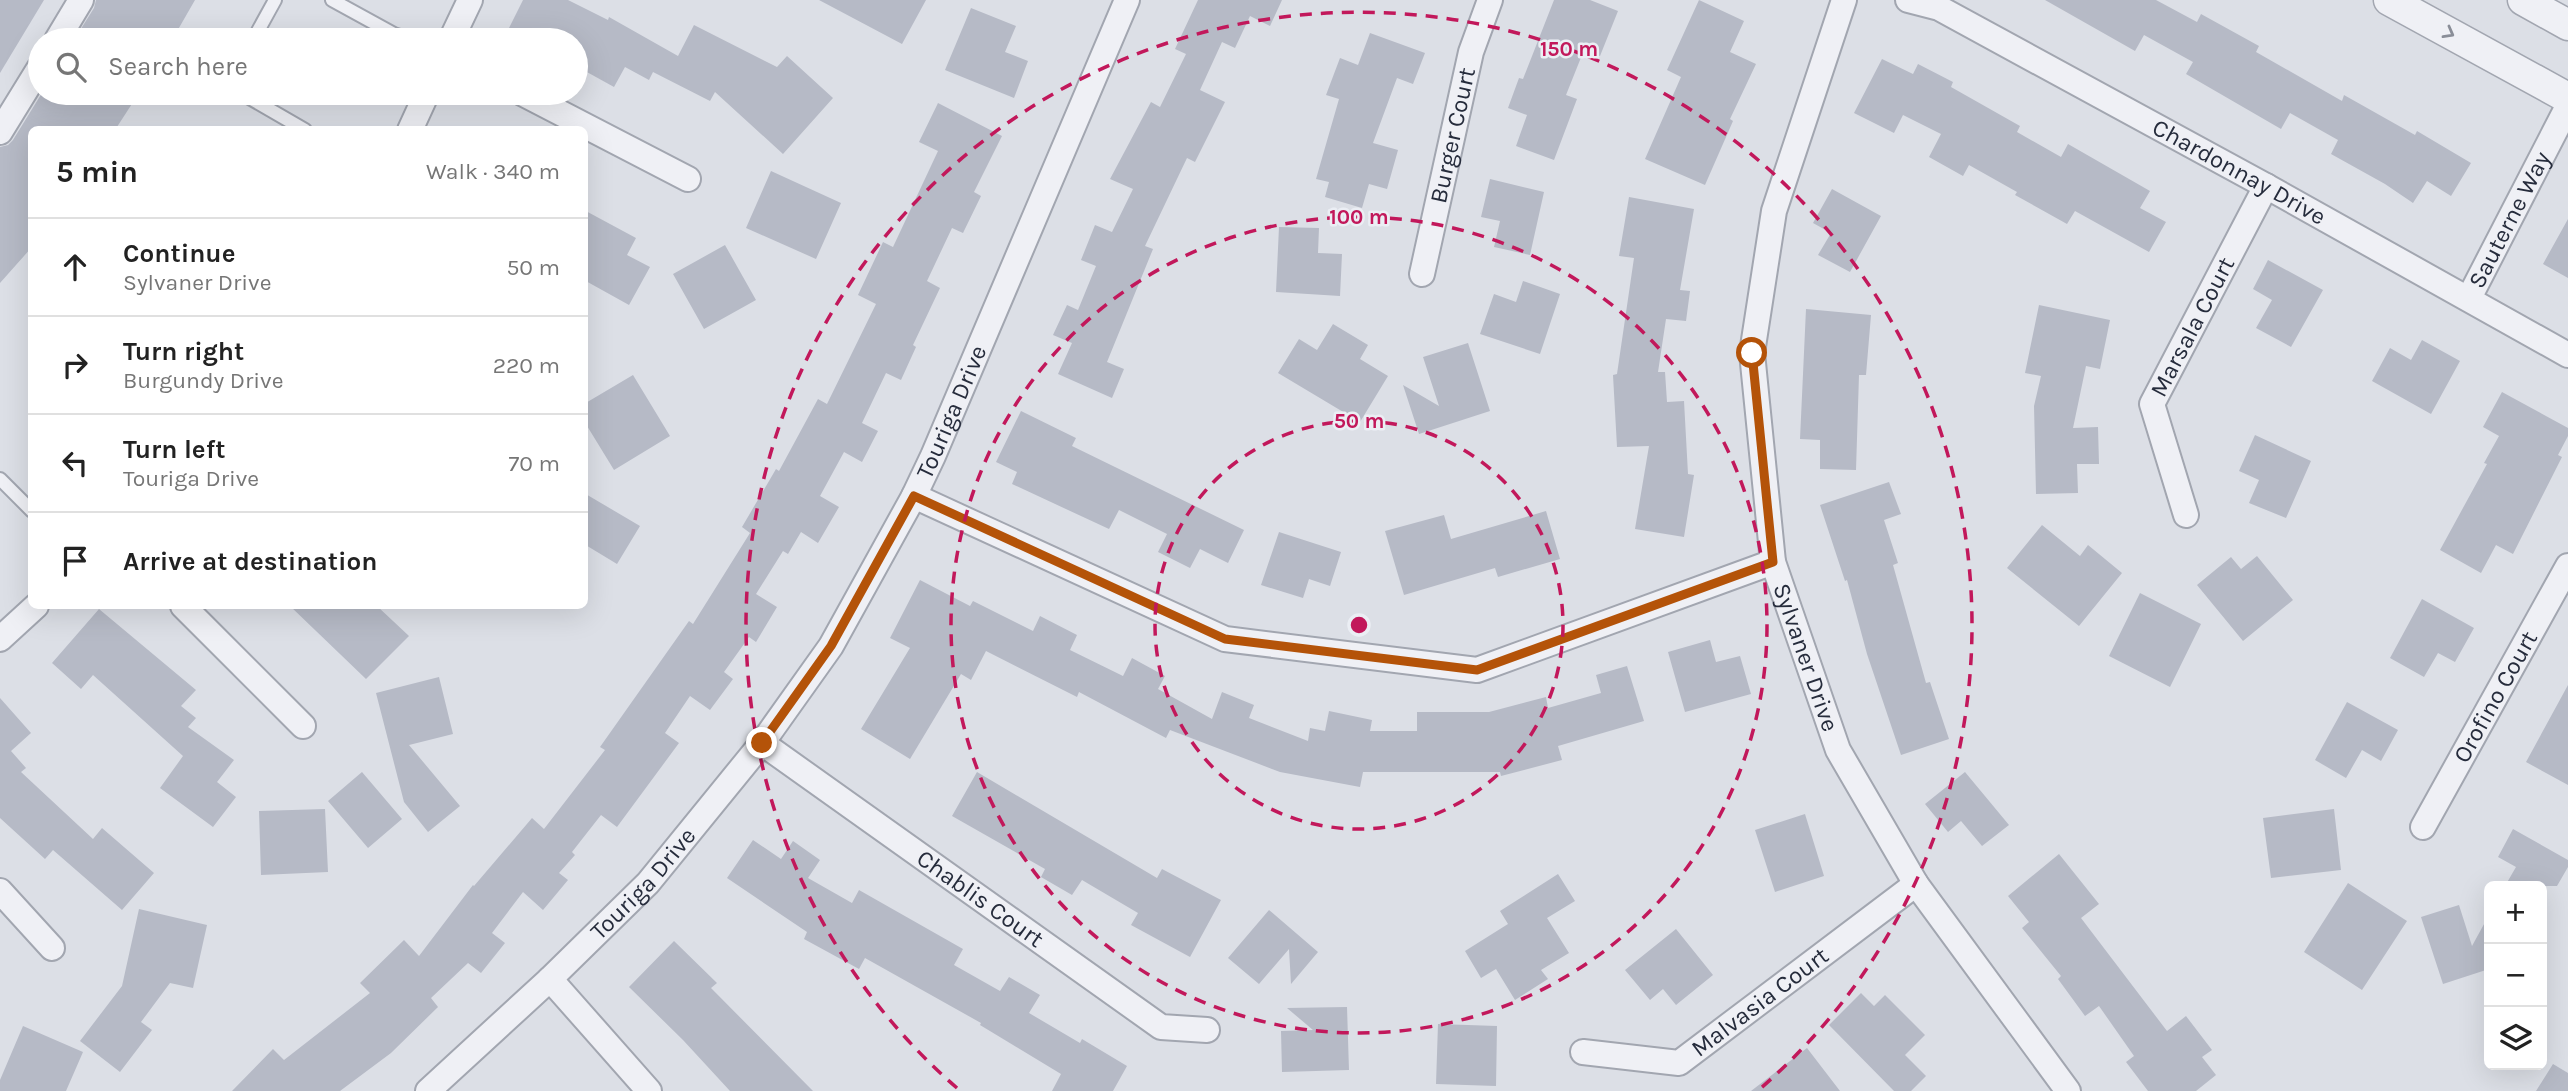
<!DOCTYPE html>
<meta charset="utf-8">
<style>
body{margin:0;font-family:Karla,sans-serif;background:#f2f2f2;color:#222}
.controls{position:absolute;right:21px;bottom:21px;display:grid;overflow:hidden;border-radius:10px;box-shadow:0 7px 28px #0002}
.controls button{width:63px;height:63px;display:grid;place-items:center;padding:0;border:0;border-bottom:2px solid #e0e0e0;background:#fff;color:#222;font:35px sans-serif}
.stop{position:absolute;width:21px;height:21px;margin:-16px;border:5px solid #b45309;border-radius:50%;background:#fff}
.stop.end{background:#b45309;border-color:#fff;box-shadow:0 2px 7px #0008}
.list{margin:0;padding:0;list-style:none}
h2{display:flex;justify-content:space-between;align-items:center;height:91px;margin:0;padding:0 28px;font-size:30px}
h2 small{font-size:23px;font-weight:400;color:#767676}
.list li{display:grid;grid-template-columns:46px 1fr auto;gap:21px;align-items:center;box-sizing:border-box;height:98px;padding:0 28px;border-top:2px solid #e0e0e0}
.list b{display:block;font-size:26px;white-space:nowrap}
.list p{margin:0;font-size:23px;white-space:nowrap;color:#767676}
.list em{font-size:23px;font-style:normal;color:#767676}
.icon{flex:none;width:38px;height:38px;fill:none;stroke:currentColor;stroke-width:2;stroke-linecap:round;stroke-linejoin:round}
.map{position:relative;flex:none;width:2568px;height:1091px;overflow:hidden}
.search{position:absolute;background:#fff;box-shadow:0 7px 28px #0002;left:28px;top:28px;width:560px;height:77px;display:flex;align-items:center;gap:18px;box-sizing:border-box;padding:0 24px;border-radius:38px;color:#767676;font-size:26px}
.panel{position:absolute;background:#fff;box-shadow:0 7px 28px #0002;left:28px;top:126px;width:560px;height:483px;border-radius:10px}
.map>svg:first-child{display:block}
.building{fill:#b6bac6}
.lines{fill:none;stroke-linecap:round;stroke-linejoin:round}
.service-casing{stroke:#a2a6b0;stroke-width:16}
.minor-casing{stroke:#a2a6b0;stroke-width:28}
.tertiary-casing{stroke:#a2a6b0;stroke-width:33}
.service{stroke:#eff0f5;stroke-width:12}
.minor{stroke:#eff0f5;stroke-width:24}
.tertiary{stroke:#eff0f5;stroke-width:30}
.oneway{stroke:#8a8e98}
.route{stroke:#b45309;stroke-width:9}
.ring{fill:none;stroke:#c2185b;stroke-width:3.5;stroke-dasharray:12 9}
.labels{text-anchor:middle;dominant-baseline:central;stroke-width:5;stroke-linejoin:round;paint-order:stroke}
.street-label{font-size:24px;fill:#262c3c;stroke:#ebeef4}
.centre{fill:#c2185b;stroke:#ebeef4;stroke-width:3.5}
.ring-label{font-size:21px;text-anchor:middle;font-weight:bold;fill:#c2185b;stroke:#ebeef4;stroke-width:5;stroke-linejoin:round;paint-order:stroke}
</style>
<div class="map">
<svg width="2568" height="1091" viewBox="0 0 2568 1091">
<rect width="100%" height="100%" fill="#dcdfe6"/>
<path class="building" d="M0,0H44L0,73Z
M96,0H195L172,40H74L94,8Z
M523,0H568L608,20L609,17L678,56L694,25L777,67L787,56L833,98L783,154L715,92L710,101L653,72L649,80L625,67L614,87L576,66V40H524L507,32Z
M819,0H926L902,44Z
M1198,0H1282L1270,26L1250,16L1235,48L1222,42L1200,90L1225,102L1195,162L1187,158L1145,246L1153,249L1107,362L1124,369L1112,398L1058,374L1072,343L1053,335L1067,305L1078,310L1096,266L1081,260L1095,225L1112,232L1133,189L1110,179L1151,102L1160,107L1186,54L1175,49Z
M1554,0H1590L1618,11L1600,56L1584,50L1566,95L1577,99L1554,160L1516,146L1527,115L1508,108L1519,78L1523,79Z
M1699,0L1744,21L1730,52L1756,64L1730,119L1733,121L1705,185L1645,159L1681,77L1667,70Z
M2045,0H2156L2197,22L2201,14L2259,46L2256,52L2342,101L2344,95L2415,135L2417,131L2471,163L2451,196L2427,181L2413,203L2385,184L2331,154L2338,140L2290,113L2281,129L2186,74L2193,62L2144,35L2135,51Z
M971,8L1016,26L1005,52L1028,61L1014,98L945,70Z
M1370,33L1425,53L1413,84L1397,78L1373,143L1398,150L1387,189L1369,184L1362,208L1325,197L1329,182L1316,179L1339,99L1326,95L1340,58L1358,65Z
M1882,59L1913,74L1918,64L1953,82L1951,87L2020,126L2017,132L2061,157L2068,144L2150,191L2140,208L2166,222L2149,252L2075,211L2067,224L2015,195L2017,192L1969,165L1963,176L1929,157L1941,134L1903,115L1894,133L1854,113Z
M42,93H139L115,130H32V247L0,283V147L8,145L13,140Z
M938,103L1002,136L974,192L981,196L963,233L952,228L927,281L940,288L913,345L916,347L901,380L886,373L862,423L878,431L862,462L844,452L820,496L839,507L818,543L801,532L788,554L783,551L756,594L777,607L756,642L749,637L724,672L733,679L710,710L690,696L665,733L679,743L617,827L601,815L572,852L575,855L559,873L568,880L543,910L523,892L492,933L505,943L481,973L468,963L431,998L438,1007L391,1053L340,1091H232L273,1049L284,1060L370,993L360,983L404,940L419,956L473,885L474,886L532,818L544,829L605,750L600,747L689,621L693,624L750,533L742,527L776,469L779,471L818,399L827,404L876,304L858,295L883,242L893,247L938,151L919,142Z
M771,171L841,203L816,259L746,228Z
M1490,179L1544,192L1530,255L1494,247L1500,221L1481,217Z
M1832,189L1881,216L1850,272L1818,255L1831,233L1813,223Z
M1629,197L1694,209L1680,290L1690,291L1686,321L1666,319L1658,372H1665L1667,402L1684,401L1688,474L1694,475L1684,537L1635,529L1649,446L1617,447L1613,375L1617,374L1634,258L1619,256Z
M584,210L636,238L627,255L650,267L629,305L584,280Z
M2568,219V278L2543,264Z
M1279,227L1319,228L1318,253L1342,254L1340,296L1276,292Z
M725,245L756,300L704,329L673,274Z
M2268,260L2323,290L2291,347L2256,328L2272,300L2253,289Z
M1523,281L1560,294L1540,354L1480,334L1494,294L1516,302Z
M2039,305L2110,320L2100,369L2086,366L2073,428L2098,427L2099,464H2077L2078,493L2036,494L2034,406L2041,376L2025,373Z
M1806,309L1871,315L1866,375H1859L1856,470L1820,469V440L1800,439Z
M1333,324L1368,345L1360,359L1388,376L1360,422L1278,373L1299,339L1317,350Z
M2422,340L2460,361L2431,414L2372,381L2390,348L2411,360Z
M1468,343L1490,411L1419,434L1403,385L1439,406L1423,357Z
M633,375L670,436L614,470L584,421V404Z
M2502,392L2568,428V436L2558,455L2562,457L2513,554L2496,545L2481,573L2440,550L2487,464L2484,463L2499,436L2483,427Z
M1021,411L1076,438L1072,446L1244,530L1228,563L1200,549L1190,568L1158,552L1167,534L1119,510L1109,529L1012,484L1017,472L996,462Z
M2255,435L2311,461L2286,518L2249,503L2259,480L2239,471Z
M1889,482L1901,514L1884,520L1898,563L1893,565L1926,683L1930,682L1949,739L1901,755L1867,654L1847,580L1845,581L1820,505Z
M584,493L640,526L617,564L584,544Z
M1546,511L1560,559L1498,577L1495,568L1404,595L1385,531L1444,515L1451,539Z
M2042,525L2080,556L2088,545L2122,573L2079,626L2007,568Z
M1279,532L1341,552L1330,586L1309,579L1303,598L1261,585Z
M2257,556L2293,600L2243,641L2197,585L2231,557L2241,569Z
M920,580L970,606L973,601L1033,631L1040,616L1077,635L1070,650L1123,676L1132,658L1165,676L1158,689L1212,719L1222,692L1254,705L1249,718L1308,741L1310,728L1325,731L1329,711L1372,720L1370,731H1417V712H1489L1546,697L1548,708L1601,693L1596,675L1627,666L1644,721L1558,746L1562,760L1501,776L1500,772H1363L1360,787L1280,772L1170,730L1166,738L1079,692L1077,697L986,651L971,680L961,674L910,759L861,729L910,648L890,638Z
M2140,593L2201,624L2170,687L2109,656Z
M2422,599L2474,628L2455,662L2438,653L2424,677L2390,658Z
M290,606H377L409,636L366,679Z
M99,609L196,690L181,706L196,718L188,727L234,760L217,782L236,797L213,827L160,788L183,756L93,675L81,689L52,663Z
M1710,640L1716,662L1740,656L1751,694L1685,712L1668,652Z
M439,677L453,734L409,745L460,806L428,832L404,802L376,693Z
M2568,685V785L2526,762Z
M0,698L31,733L11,751L26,768L21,772L93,839L102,828L154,873L122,910L53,850L45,859L0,818Z
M2347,702L2398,730L2381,761L2362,750L2346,778L2315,760Z
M362,772L402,819L368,848L328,801Z
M977,772L1157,878L1162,869L1221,900L1190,957L1131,925L1138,913L1082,880L1072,895L1041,877L1045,869L952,816Z
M1965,772L2009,825L1982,846L1961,821L1948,832L1925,804Z
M325,809L328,872L261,875L259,811Z
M2334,809L2341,870L2271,878L2263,818Z
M1805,814L1824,876L1775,892L1755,830Z
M2513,829L2568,860V867L2557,886H2505L2516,867L2498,857Z
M753,840L781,859L793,841L820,860L808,878L852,903L859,890L963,949L954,965L1000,991L1009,977L1040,995L1029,1013L1080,1043L1082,1039L1127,1066L1113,1091H1052L1061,1074L980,1025L981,1023L865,958L859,969L804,939L807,932L727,878Z
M2059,854L2099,904L2081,918L2167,1031L2186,1016L2212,1050L2202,1057L2216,1075L2196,1091H2148L2126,1062L2134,1056L2099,1006L2085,1016L2058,979L2061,976L2022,928L2029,922L2008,896Z
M1558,874L1575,901L1547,918L1569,953L1541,970L1548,979L1515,1000L1496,969L1481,978L1465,951L1508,924L1500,911Z
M2348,883L2407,921L2362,990L2304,952Z
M2459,905L2472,946L2489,915V969L2443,984L2421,917Z
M139,909L207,925L193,988L170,983L141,1022L152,1030L120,1072L80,1041L122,986Z
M1269,910L1318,952L1291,984L1289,949L1259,984L1228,958Z
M1676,929L1713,975L1676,1005L1663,989L1650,1000L1625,970Z
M674,941L717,983L711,988L813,1091H730L683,1040L629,987Z
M1861,993L1874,1006L1885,995L1925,1035L1905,1055L1926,1076L1911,1091H1894L1829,1025Z
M1347,1007L1349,1070L1282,1072L1281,1031L1313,1030L1287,1008Z
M1438,1024L1497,1026L1496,1086L1436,1084Z
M23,1026L83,1052L66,1091H0V1080Z
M1807,1048L1840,1091H1751Z
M2553,1064L2568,1073V1091H2536Z"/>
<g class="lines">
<defs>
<path id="service" d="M332,0L394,34L412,40
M253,40L275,0
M241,93L305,130
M0,479L32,511"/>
<g id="minor">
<path id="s1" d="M1844,0L1774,211L1752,353L1773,562L1838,750L1916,884L2068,1091"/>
<path id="s2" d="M1908,0L1939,8L2266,186L2568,355"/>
<path d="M57,40L81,0"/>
<path d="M451,40L470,0"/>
<path d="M522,93L688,179"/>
<path d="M410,130L427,93"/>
<path d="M0,132L40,67"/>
<path id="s3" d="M1422,274L1471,52L1490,0"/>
<path id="s4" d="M2469,298L2568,106"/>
<path d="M914,496L1225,639L1477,670L1773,562"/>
<path id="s5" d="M2186,515L2152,404L2266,186"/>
<path d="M183,606L303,726"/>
<path d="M0,639L36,606"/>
<path id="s6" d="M762,743L1161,1027L1207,1030"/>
<path id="s7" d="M2423,827L2568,566"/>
<path d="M0,891L52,948"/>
<path d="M550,979L649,1091"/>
<path id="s8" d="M1583,1052L1679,1063L1916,884"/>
<path id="s9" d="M428,1091L550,979L648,883L762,743L831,646L914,496L933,456L1127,0"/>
</g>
<path id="tertiary" d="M2389,0L2568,98
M2523,0L2568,25"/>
</defs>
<use href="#service" class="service-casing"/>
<use href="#minor" class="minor-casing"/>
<use href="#tertiary" class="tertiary-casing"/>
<use href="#service" class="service"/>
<use href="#minor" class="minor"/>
<use href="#tertiary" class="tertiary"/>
</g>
<defs><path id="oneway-chevron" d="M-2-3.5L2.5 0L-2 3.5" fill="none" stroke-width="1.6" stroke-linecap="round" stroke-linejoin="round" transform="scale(1.75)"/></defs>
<use class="oneway" href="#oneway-chevron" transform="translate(2449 33) rotate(29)"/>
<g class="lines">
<path class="route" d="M762,743L831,646L914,496L1225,639L1477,670L1773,562L1752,353"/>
</g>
<g class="ring">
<circle cx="1359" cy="625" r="204"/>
<circle cx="1359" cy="625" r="408"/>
<path d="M957 1088A613 613 0 1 1 1761 1088"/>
</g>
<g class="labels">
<g class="street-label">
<text stroke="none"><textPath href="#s3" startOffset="142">Burger Court</textPath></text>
<text stroke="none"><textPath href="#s2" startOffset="374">Chardonnay Drive</textPath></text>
<text stroke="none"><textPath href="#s4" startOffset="88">Sauterne Way</textPath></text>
<text stroke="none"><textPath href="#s5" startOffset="203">Marsala Court</textPath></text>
<text stroke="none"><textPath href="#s9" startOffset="866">Touriga Drive</textPath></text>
<text stroke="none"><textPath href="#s1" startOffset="677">Sylvaner Drive</textPath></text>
<text stroke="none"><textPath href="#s7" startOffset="149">Orofino Court</textPath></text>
<text stroke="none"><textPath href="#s9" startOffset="299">Touriga Drive</textPath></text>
<text stroke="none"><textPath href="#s6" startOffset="268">Chablis Court</textPath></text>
<text stroke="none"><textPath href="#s8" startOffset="198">Malvasia Court</textPath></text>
</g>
</g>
<circle cx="1359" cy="625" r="10" class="centre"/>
<g class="ring-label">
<text x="1569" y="56">150 m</text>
<text x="1359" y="224">100 m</text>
<text x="1359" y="428">50 m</text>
</g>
</svg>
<div class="controls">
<button>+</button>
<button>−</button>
<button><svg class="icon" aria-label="layers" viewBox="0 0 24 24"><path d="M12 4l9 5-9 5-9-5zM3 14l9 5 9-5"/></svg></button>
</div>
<div class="stop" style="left:1752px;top:353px"></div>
<div class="stop end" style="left:762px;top:743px"></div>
<div class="search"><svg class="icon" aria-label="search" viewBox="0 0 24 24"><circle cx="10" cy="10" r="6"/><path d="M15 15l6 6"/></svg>Search here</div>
<section class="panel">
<h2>5 min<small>Walk · 340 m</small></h2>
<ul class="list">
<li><svg class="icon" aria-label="ahead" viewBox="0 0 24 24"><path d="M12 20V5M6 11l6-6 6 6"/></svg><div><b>Continue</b><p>Sylvaner Drive</p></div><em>50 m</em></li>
<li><svg class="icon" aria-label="right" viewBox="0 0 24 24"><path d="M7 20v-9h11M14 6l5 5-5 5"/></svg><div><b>Turn right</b><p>Burgundy Drive</p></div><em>220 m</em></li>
<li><svg class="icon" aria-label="left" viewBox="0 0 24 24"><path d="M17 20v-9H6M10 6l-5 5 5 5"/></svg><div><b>Turn left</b><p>Touriga Drive</p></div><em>70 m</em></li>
<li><svg class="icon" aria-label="arrive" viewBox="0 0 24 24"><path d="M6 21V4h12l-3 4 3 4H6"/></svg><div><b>Arrive at destination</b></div></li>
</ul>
</section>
</div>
